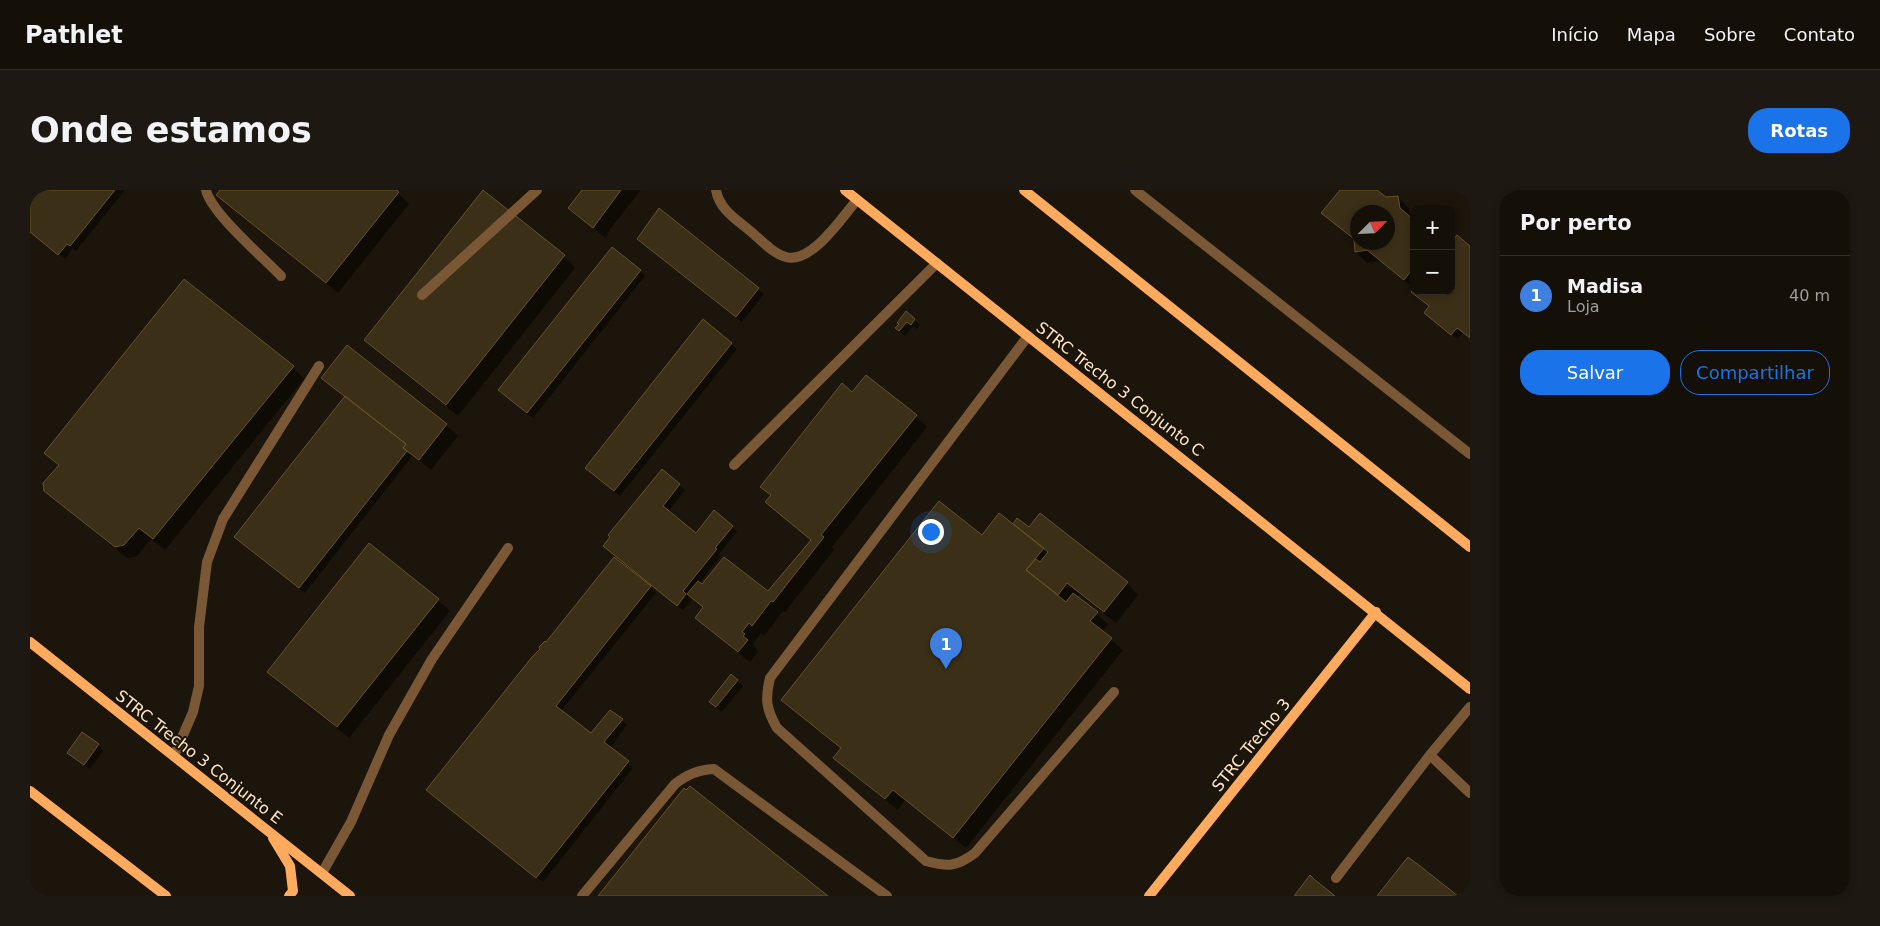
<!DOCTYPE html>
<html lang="pt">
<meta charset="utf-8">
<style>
body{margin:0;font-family:"DejaVu Sans",sans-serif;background:#1d1912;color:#f1f3f6}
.controls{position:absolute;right:15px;top:15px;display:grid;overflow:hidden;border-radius:10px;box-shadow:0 2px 8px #0003}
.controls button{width:45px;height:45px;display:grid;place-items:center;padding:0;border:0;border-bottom:1px solid #333029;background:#141008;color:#f1f3f6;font:25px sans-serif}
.compass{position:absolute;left:1320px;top:15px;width:45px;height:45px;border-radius:50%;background:#141008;box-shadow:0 2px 8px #0003;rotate:66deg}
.you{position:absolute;left:900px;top:341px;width:18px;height:18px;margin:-12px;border:4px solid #fff;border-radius:50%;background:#1a73e8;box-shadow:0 0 0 8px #1a73e833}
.badge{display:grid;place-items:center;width:32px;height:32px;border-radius:50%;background:#1a73e8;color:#fff;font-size:16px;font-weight:700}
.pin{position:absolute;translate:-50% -41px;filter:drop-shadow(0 1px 2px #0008)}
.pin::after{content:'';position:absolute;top:26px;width:18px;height:15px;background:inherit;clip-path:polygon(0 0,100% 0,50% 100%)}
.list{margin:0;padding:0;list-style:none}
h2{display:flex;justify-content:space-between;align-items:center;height:65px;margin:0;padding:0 20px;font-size:21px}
h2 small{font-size:16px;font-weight:400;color:#9d9d9c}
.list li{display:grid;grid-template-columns:32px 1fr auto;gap:15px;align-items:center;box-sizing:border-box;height:80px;padding:0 20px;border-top:1px solid #333029}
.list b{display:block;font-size:19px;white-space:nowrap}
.list p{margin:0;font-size:16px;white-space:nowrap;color:#9d9d9c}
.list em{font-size:16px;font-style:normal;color:#9d9d9c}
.actions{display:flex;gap:10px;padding:15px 20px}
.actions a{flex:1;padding:11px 0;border:1px solid #1a73e8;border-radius:20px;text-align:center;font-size:18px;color:#1a73e8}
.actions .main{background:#1a73e8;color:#fff}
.map{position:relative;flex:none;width:1440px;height:706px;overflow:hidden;border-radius:20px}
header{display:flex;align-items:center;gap:30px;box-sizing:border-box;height:70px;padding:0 25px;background:#141008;border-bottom:1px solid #333029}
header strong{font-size:24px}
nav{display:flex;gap:28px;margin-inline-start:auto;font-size:18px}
.intro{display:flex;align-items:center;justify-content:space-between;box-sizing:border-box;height:120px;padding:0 30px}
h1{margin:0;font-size:35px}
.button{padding:12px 22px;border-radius:20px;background:#1a73e8;color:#fff;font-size:18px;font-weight:700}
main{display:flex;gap:30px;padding:0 30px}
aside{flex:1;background:#141008;border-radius:20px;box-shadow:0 2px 8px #0003}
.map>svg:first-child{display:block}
.shadow{fill:#0007;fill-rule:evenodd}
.building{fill:#3c2f17;stroke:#695228;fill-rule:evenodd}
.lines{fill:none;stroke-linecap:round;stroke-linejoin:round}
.lane{stroke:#7b5835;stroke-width:10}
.secondary{stroke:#ffaa5c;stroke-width:10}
.labels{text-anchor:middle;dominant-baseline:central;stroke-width:4;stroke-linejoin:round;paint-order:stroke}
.street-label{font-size:16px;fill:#ffe6c5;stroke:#1b150b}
</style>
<header>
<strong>Pathlet</strong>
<nav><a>Início</a><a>Mapa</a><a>Sobre</a><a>Contato</a></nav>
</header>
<div class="intro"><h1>Onde estamos</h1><a class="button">Rotas</a></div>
<main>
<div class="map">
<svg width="1440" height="706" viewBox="0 0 1440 706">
<rect width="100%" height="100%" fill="#1b150b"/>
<path class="shadow" d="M0,0H95L46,61L43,58L35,69L0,42Z
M192,0H371L368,3L379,14L308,103L199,16L188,5Z
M553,0H611L577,43L578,44L575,48L539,18Z
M1311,0H1345L1356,9L1368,7L1379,19L1380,29L1384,31V98L1350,71L1337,73L1326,62L1325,51L1293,23ZM1328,22H1358V52H1328Z
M629,20L734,104L712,132L614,54Z
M1440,57V148L1433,142L1428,149L1401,128L1400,117L1383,102L1421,101Z
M534,66L545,78L428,226L347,161L336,150Z
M610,81L615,86L503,228L469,200Z
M877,123L890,135L887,139L883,136L875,146L867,138Z
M701,154L707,159L590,306L562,283Z
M318,156L416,235L428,246L401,280L383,265L275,403L211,353L316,208L293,188Z
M263,177L274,189L135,360L121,349L106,367L97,368L28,312L16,300L30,276L15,262Z
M823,204L886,226L897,237L802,357L804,360L755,422L753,421L734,446L731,443L723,454L728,462L720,472L678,439L667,427L673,418L659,405L658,407L661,410L653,420L580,361L632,281L655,300L638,322L666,344L702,336L707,342L689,364L691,366L669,393L673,396L738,403L781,351L737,312L742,307L732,297Z
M983,336L999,338L1097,393L1108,405L1086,433L1049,404L1047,407L1078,434L1072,442L1093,460L936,658L875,610L868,620L816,579L805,567L811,559L764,521L752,510L952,346Z
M620,397L626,403L531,521L561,545L592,530L597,535L580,558L603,578L513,692L403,606L516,453Z
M408,410L420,421L319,548L250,493L238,482Z
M707,491L713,496L692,522L680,512Z
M68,555L73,561L60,579L44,568Z"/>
<path class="building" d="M0,0H85L40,56L37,54L28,65L0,42Z
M190,0H367L369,2L296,93L186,5Z
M453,0L535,65L416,215L334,150Z
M552,0H591L563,38L538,18Z
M1310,0H1347L1356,7L1368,6L1370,18L1384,30V77L1374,90L1337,60L1325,62L1324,49L1291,23ZM1328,22H1358V52H1328Z
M629,18L729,98L706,127L607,49Z
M1427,45L1440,56V148L1427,138L1421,145L1394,123L1399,116L1381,102L1384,99V101H1421V52Z
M582,57L611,80L497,223L468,200Z
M154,89L264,176L123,349L109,338L94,355L85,357L14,301L13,293L29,275L14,263Z
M876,121L885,129L881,135L877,132L869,141L865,138L869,134L867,133Z
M673,129L702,153L584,301L555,278Z
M317,155L417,234L389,270L373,258L376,254L291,188Z
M836,185L887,225L791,345L794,347L743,412L741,411L722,436L719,433L712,442L715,444L713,446L718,450L708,462L665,428L673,417L657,404L668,391L672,394L694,367L738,401L781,350L735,312L741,305L730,297L812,193L822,202Z
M315,206L376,254L373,258L377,261L269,398L204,347Z
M632,279L650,294L633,316L666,343L684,320L703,336L685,358L687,359L653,401L656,404L647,416L573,356L580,347L578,345Z
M909,311L952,345L969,323L1014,358L996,380L1036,412L1043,403L1068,422L1060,431L1082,448L923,648L863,600L855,609L803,568L811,558L751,510Z
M1010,323L1098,392L1074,422L1037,393L1028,405L996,380L1006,369L1010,372L1018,362L983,334L987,328L999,337Z
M339,353L409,409L307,537L237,482Z
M584,367L621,396L526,516L561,543L580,520L593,529L574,552L599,571L506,688L396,600L502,467L510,459L509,457L515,451L516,452Z
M701,484L708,490L686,517L679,512Z
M52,542L69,554L54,575L37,563Z
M660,596L798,706H568L654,598L656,600Z
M1378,667L1390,676L1428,706H1347Z
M1280,685L1285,690L1305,706H1264Z"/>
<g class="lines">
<path class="lane" d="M176,0C181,23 233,67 251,86
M686,0C689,19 706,29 719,40C730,49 742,63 756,67C782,74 812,27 827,10
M1105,0L1440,264
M392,105L507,0
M998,146L740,488C735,509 736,519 747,538L896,671C918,677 926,677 945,663L1084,502
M704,275L907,73
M1400,565L1440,603
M144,566L163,522L169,496V437L177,372L193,329L289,176
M292,683L321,632L359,545L402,469L478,358
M1306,688L1400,565L1440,517
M552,706L645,594C658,584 668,580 684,579L857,706"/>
<path class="secondary" d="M815,0L1440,499
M994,0L1440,357
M0,452L320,706
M0,601L136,706
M243,648L260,676L263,701L259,706
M1119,706L1346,422"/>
</g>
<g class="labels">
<g class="street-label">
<text transform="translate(1090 199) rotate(38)">STRC Trecho 3 Conjunto C</text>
<text transform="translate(1221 555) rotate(-51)">STRC Trecho 3</text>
<text transform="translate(169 567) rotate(38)">STRC Trecho 3 Conjunto E</text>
</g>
</g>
</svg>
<div class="controls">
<button>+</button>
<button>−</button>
</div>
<svg class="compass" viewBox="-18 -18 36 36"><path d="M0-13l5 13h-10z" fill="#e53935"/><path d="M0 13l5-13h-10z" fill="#9d9d9c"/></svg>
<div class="you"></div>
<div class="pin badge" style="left:916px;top:479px;background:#3f7fe0">1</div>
</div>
<aside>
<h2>Por perto<small></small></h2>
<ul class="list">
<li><span class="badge" style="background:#3f7fe0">1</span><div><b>Madisa</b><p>Loja</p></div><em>40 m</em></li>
</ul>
<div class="actions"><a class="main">Salvar</a><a>Compartilhar</a></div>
</aside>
</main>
